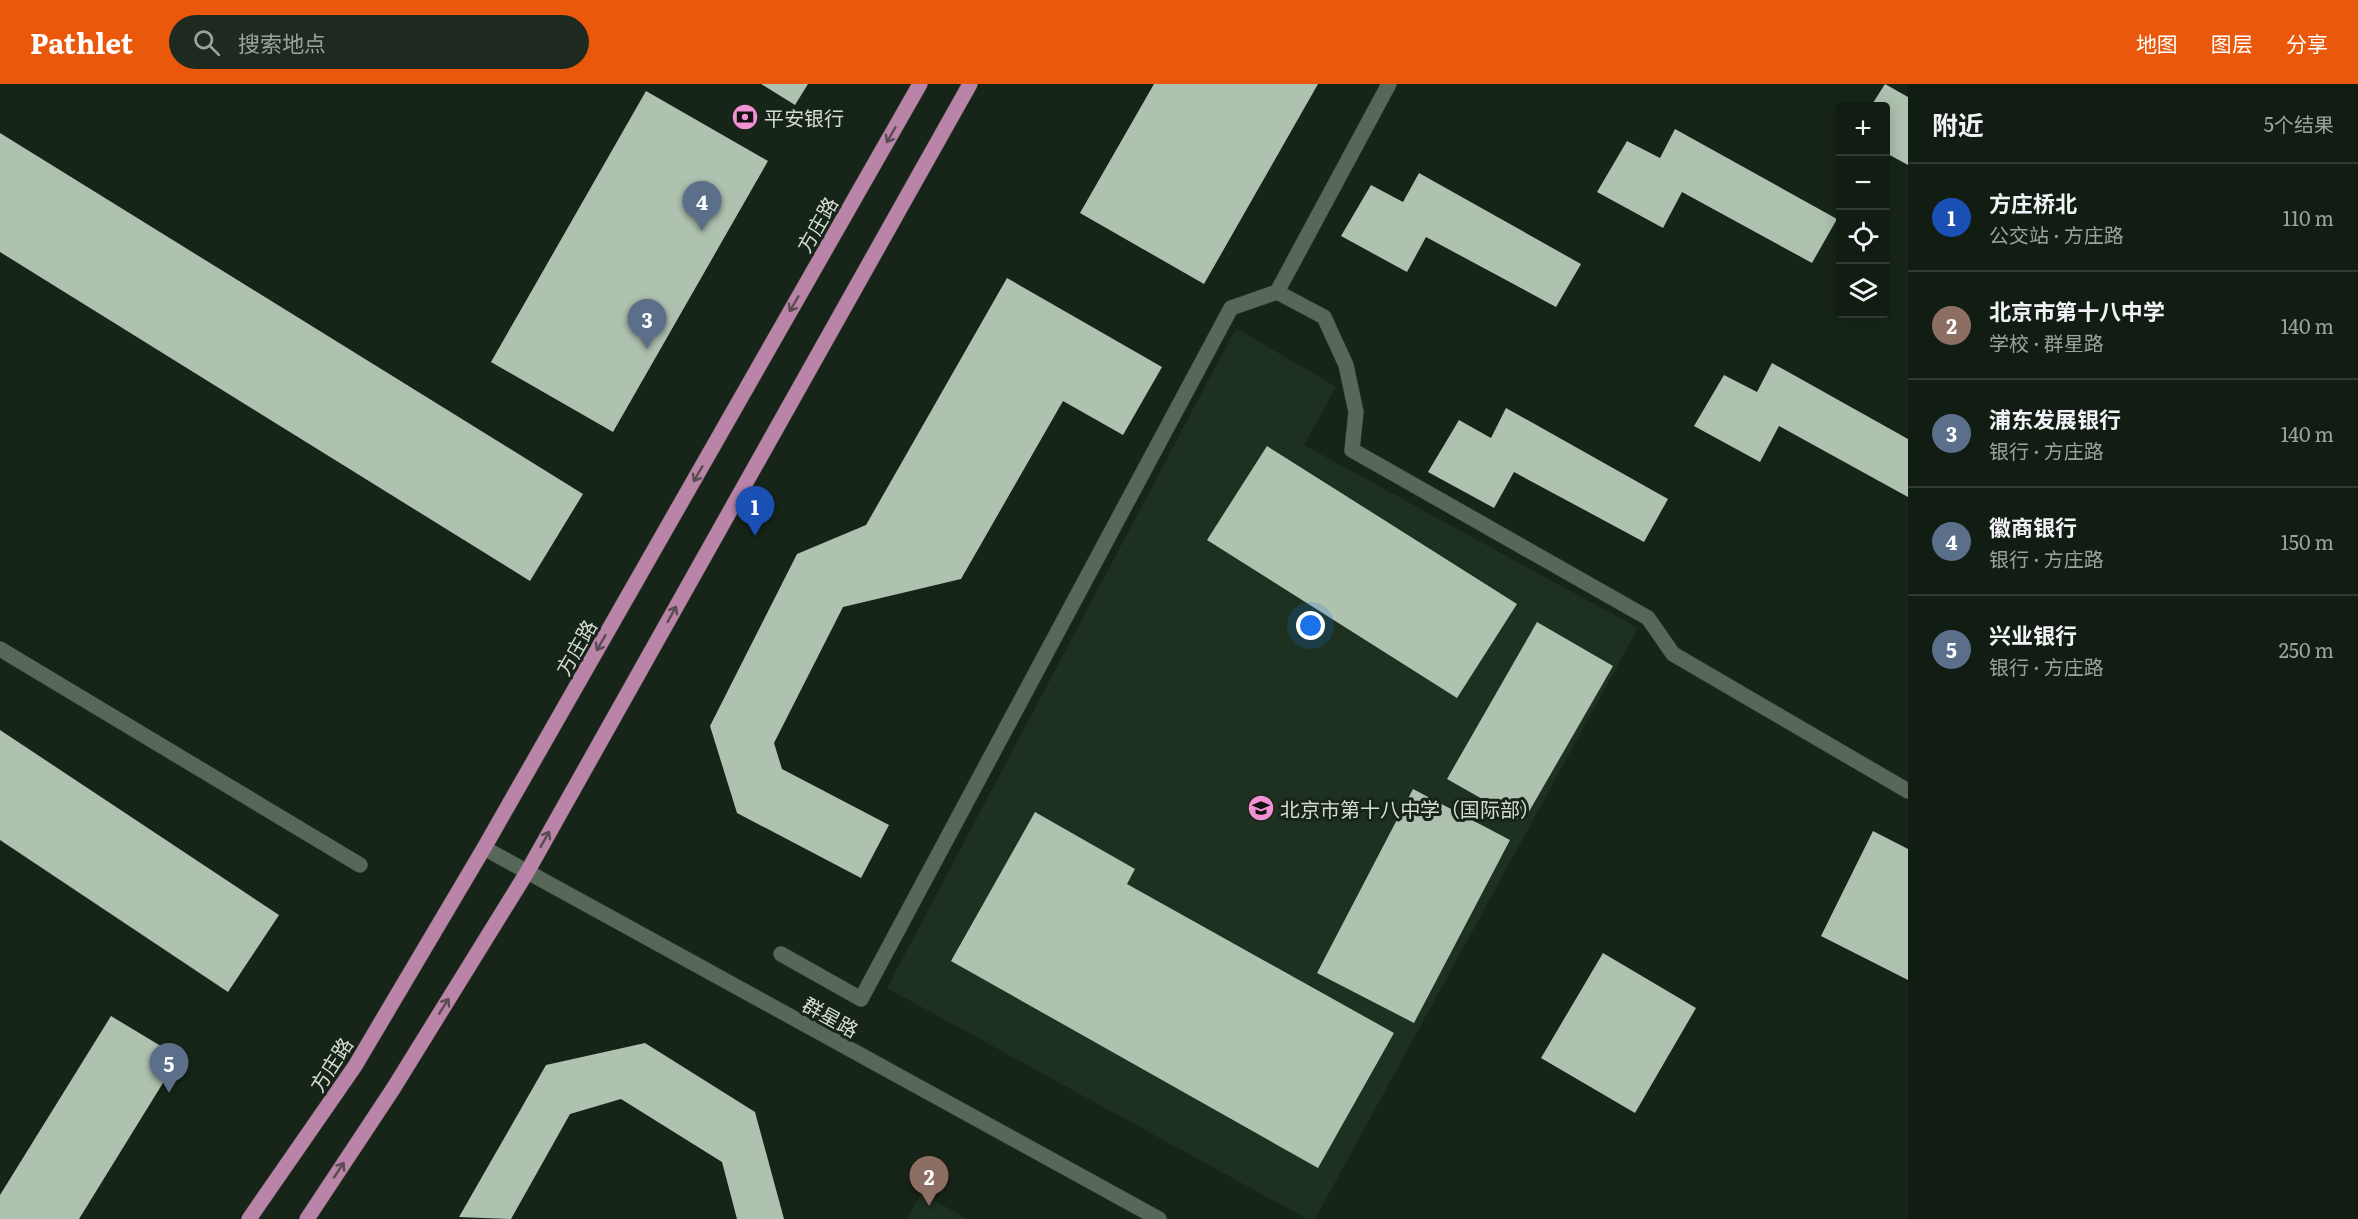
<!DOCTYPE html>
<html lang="zh">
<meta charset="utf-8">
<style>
body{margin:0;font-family:Literata,"Noto Sans SC",serif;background:#1e2920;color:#f1f3f6}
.controls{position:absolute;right:18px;top:18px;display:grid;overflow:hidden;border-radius:6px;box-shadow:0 3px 15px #0003}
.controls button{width:54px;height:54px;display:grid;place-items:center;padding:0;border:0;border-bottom:2px solid #303a32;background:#111c12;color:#f1f3f6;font:30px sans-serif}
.you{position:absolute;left:1311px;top:542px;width:21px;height:21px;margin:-15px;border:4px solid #fff;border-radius:50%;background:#1a73e8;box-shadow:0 0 0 9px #1a73e833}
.badge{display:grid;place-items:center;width:39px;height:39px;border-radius:50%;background:#ea580c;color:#fff;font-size:20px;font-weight:700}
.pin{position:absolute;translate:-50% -50px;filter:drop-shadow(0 2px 3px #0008)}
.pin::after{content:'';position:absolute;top:32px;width:21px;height:18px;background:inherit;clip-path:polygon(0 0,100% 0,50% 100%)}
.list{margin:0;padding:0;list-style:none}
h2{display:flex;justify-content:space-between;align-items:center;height:78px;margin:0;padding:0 24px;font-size:26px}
h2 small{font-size:20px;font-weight:400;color:#9ca19f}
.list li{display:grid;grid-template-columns:39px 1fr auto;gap:18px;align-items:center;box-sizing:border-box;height:108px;padding:0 24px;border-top:2px solid #303a32}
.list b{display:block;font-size:22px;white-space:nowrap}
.list p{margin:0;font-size:20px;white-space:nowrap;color:#9ca19f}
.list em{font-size:20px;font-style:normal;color:#9ca19f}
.icon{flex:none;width:33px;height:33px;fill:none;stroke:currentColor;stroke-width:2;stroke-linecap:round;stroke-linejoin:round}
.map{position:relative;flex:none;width:1908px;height:1135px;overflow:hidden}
header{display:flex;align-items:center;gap:36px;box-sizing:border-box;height:84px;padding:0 30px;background:#ea580c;color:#fff}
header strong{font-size:28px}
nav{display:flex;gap:33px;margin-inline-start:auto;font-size:21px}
.search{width:420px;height:54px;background:#1e2920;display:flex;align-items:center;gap:15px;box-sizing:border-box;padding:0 21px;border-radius:33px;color:#9ca19f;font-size:22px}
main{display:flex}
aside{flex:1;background:#111c12}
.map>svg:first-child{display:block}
.built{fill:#1e301f}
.building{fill:#afc1af}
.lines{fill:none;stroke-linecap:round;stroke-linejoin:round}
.minor-casing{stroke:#354036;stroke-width:16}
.major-casing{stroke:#354036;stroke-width:16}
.minor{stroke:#586858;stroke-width:15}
.major{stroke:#b984a7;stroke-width:15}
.oneway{stroke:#584b51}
.labels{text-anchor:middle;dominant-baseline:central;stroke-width:6;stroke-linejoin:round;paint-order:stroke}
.poi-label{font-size:20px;fill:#d4ddd4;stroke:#172518;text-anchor:start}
.street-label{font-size:20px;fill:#d4ddd4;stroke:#172518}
</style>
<header>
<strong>Pathlet</strong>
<div class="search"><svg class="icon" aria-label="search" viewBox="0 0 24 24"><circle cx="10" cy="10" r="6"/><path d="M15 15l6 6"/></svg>搜索地点</div>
<nav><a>地图</a><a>图层</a><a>分享</a></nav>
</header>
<main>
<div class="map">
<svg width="1908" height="1135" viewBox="0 0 1908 1135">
<rect width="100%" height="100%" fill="#172518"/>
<path class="built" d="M1236,244L1336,303L1304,361L1638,544L1315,1135H1307L887,904Z
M921,1109L967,1135H907Z"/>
<path class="building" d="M761,0H808L795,21Z
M1154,0H1318L1204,200L1080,129Z
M1885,0L1908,13V81L1886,69V22H1871Z
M646,7L768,77L613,348L491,278Z
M1675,45L1837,135L1812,179L1682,108L1663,144L1597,108L1627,57L1660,74Z
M0,49L583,410L530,497L0,168Z
M1419,89L1581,180L1556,223L1426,153L1407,188L1341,152L1371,101L1403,118Z
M1007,194L1162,283L1123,351L1063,317L961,495L843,523L774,659L782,685L889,741L861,794L737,729L710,642L797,470L866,441Z
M1772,279L1908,355V413L1779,342L1760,378L1694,342L1724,291L1757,308Z
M1506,324L1668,415L1644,458L1514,388L1494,424L1428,388L1459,336L1491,354Z
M1267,362L1517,520L1457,614L1207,456Z
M1537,538L1613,582L1523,738L1447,695Z
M0,646L279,831L228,908L0,756Z
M1413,705L1510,756L1414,939L1317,889Z
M1035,728L1135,785L1127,800L1394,949L1318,1084L951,877Z
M1873,747L1908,765V896L1821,852Z
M1603,869L1696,924L1635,1029L1541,974Z
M111,932L179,973L79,1135H0V1111Z
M645,959L755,1028L784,1135H737L722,1078L621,1015L570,1030L511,1135L459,1133L546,981Z"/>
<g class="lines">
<defs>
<path id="minor" d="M1277,208L1389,0
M0,565L360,781
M484,764L1159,1135
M781,870L861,915L1231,224L1277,208L1324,233L1346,281L1356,328L1352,366L1648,534L1673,570L1908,707"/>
<path id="major" d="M249,1135L355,982L484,764L920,0
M307,1135L393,1005L526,790L970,0"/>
</defs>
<use href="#minor" class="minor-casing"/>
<use href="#major" class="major-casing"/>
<use href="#minor" class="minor"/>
<use href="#major" class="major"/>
</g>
<defs><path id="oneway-shaft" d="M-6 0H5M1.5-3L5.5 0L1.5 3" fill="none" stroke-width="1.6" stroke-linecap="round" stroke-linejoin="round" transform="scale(1.5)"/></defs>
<g class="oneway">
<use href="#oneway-shaft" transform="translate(891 51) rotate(120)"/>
<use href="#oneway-shaft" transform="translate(794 220) rotate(120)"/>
<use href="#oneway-shaft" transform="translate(698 390) rotate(120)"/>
<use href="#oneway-shaft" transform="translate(672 530) rotate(-61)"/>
<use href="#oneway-shaft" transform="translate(601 559) rotate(120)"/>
<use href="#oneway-shaft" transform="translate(545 755) rotate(-61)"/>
<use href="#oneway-shaft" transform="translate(444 922) rotate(-58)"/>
<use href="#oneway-shaft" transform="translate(339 1086) rotate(-56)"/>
</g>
<defs>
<symbol id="bank-disc" viewBox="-11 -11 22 22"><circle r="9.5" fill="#f391d5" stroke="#172518"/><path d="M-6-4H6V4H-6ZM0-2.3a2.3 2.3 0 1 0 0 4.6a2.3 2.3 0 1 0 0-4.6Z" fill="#111"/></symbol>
<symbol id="school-disc" viewBox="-11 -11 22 22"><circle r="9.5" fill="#f391d5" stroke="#172518"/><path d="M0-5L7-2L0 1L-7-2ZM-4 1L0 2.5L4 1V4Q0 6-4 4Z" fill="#111"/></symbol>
</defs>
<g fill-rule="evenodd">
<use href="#bank-disc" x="730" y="18" width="30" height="30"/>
<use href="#school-disc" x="1246" y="709" width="30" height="30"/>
</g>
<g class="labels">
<g class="poi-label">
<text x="764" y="33">平安银行</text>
<text x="1280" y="724">北京市第十八中学（国际部）</text>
</g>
<g class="street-label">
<text transform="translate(816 140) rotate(-60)">方庄路</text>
<text transform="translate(575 563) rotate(-60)">方庄路</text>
<text transform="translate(831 932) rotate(29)">群星路</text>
<text transform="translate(330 980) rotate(-57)">方庄路</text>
</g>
</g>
</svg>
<div class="controls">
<button>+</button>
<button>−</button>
<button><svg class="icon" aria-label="locate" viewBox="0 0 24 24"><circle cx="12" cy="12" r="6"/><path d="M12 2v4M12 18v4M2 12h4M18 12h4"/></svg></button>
<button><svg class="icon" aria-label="layers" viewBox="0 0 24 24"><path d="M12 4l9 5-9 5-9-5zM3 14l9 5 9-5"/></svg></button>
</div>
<div class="you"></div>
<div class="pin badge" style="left:755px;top:452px;background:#1a4fb4">1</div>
<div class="pin badge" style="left:929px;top:1122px;background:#8d6e63">2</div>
<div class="pin badge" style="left:647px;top:265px;background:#5c6f8a">3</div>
<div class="pin badge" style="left:702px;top:147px;background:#5c6f8a">4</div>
<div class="pin badge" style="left:169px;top:1009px;background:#5c6f8a">5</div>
</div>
<aside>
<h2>附近<small>5个结果</small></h2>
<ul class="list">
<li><span class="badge" style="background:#1a4fb4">1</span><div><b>方庄桥北</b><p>公交站 · 方庄路</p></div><em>110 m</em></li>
<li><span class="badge" style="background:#8d6e63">2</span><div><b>北京市第十八中学</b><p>学校 · 群星路</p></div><em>140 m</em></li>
<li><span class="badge" style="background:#5c6f8a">3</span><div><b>浦东发展银行</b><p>银行 · 方庄路</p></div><em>140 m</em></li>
<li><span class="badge" style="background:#5c6f8a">4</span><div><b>徽商银行</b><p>银行 · 方庄路</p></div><em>150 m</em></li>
<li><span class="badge" style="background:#5c6f8a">5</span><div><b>兴业银行</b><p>银行 · 方庄路</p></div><em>250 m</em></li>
</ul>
</aside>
</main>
